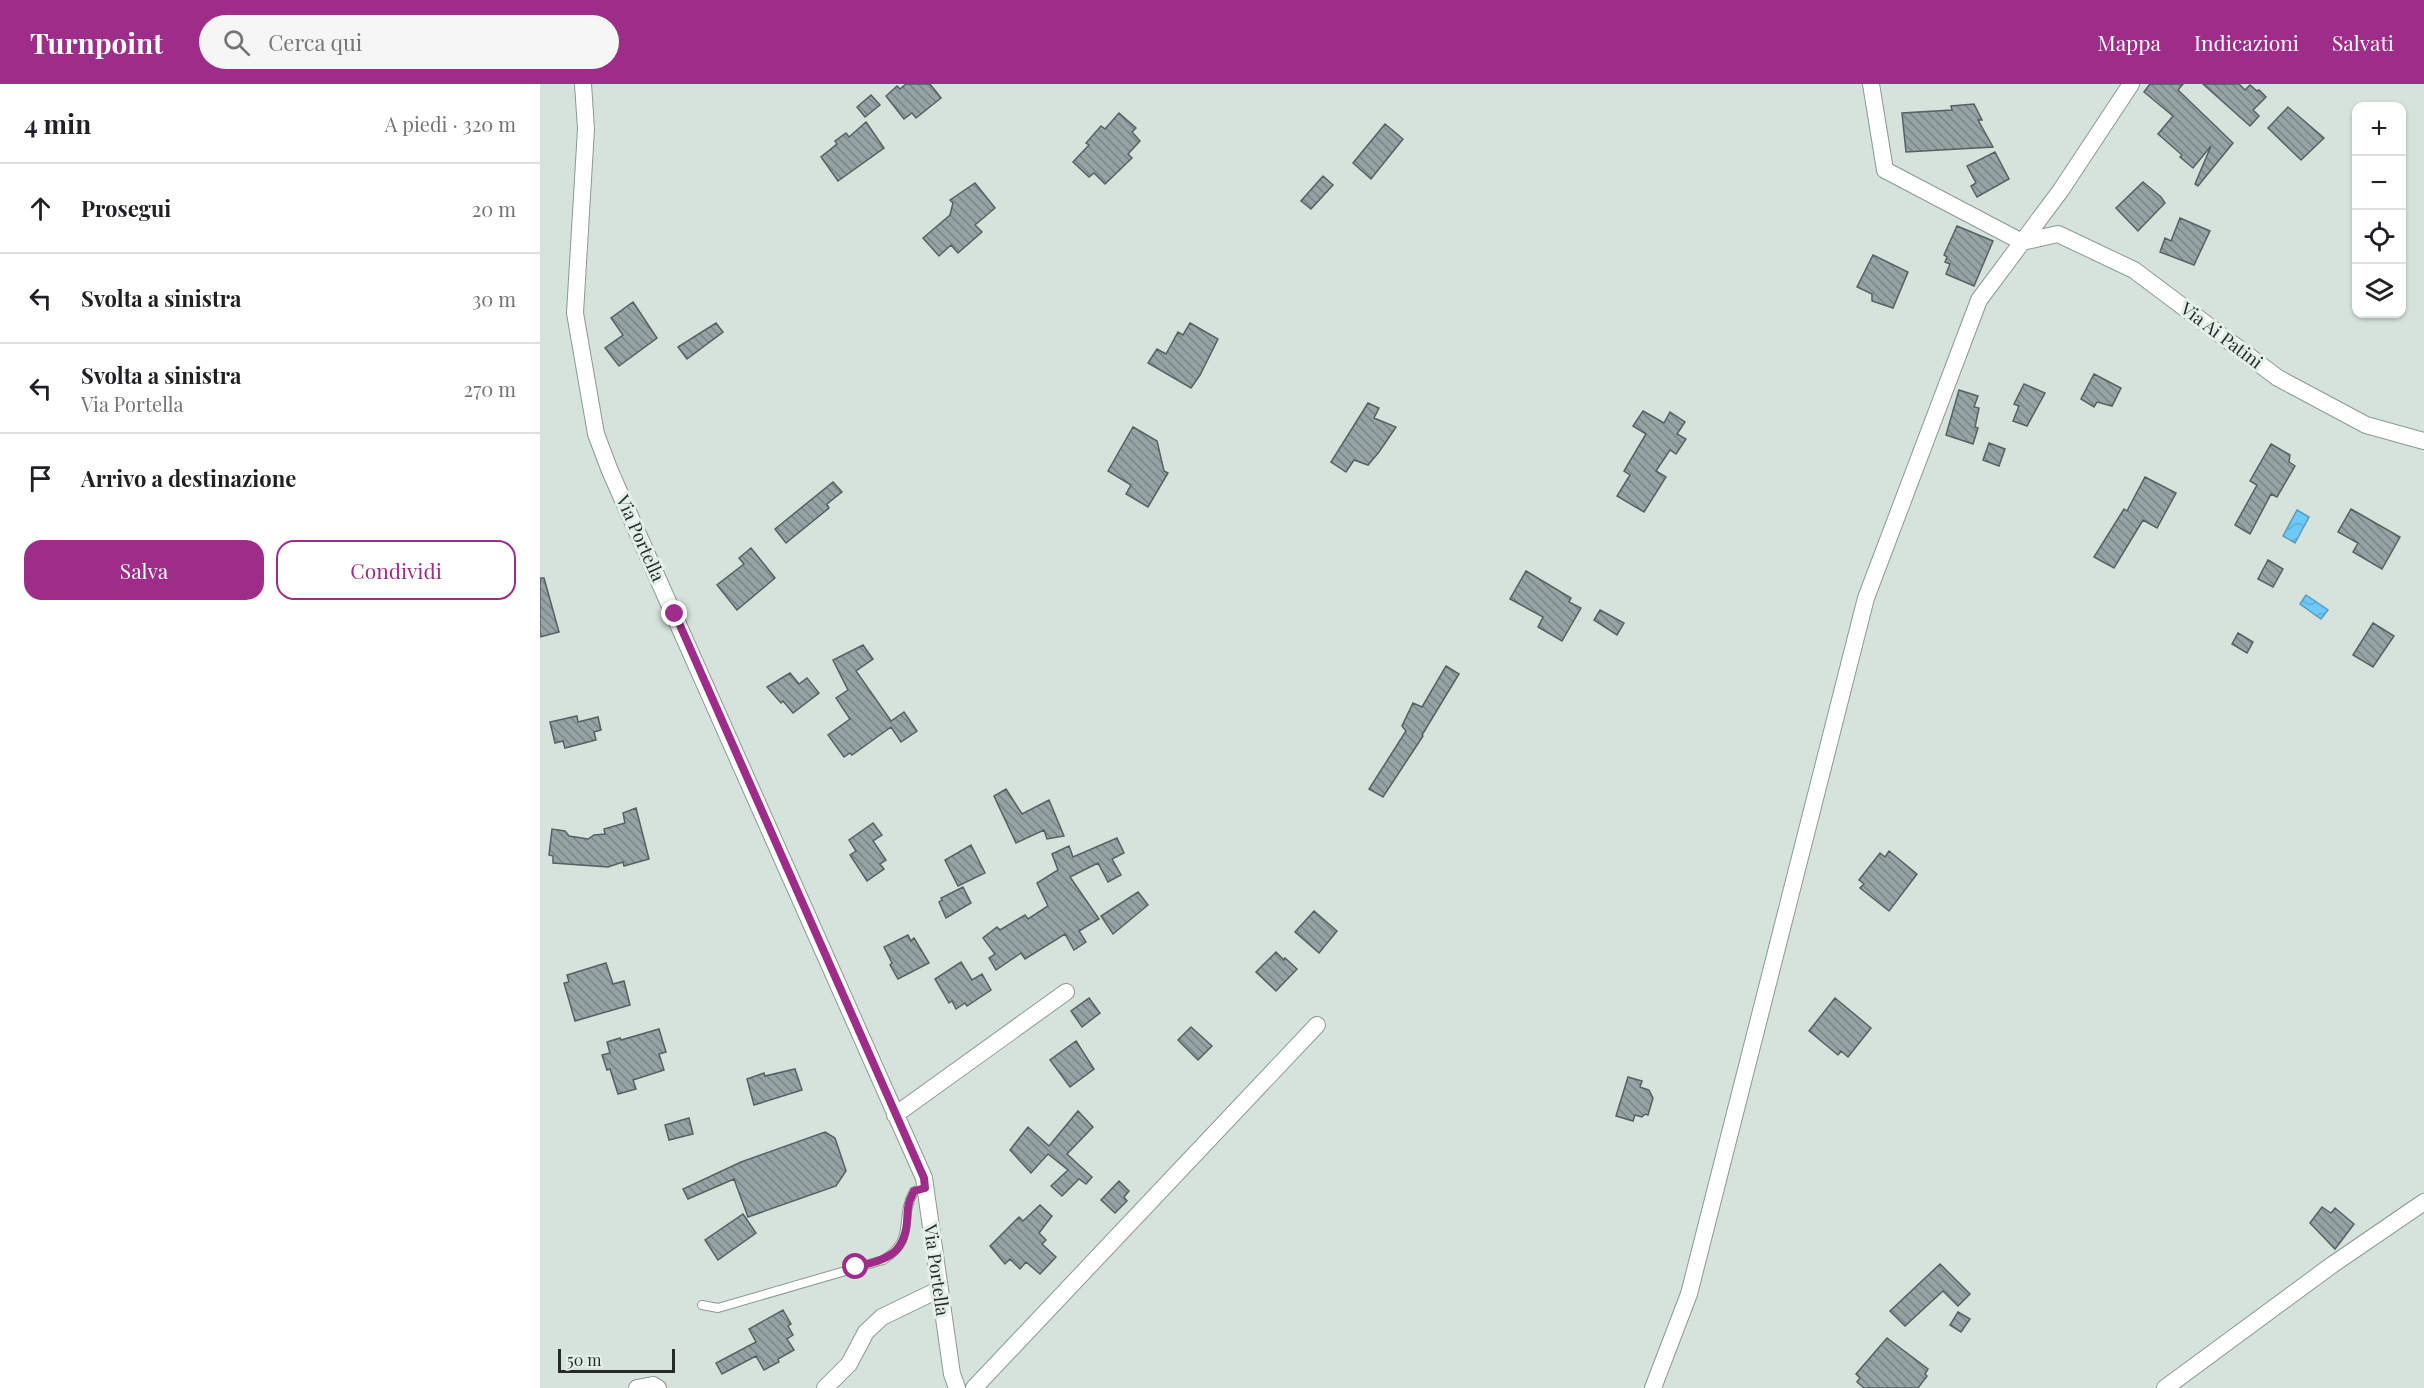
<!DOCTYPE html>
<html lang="it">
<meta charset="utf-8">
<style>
body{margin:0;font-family:"Playfair Display",serif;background:#f6f6f6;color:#202124}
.controls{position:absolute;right:18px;top:18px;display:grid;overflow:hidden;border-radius:12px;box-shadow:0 2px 4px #0004}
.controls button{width:54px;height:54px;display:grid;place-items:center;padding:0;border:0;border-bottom:2px solid #e0e0e0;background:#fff;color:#202124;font:30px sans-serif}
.scale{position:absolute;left:18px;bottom:15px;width:117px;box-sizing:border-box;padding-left:6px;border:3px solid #262b29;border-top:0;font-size:16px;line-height:21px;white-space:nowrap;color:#262b29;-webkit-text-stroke:4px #e3f0e9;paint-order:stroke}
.stop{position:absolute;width:18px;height:18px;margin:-14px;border:4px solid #9e2d8a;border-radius:50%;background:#fff}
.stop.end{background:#9e2d8a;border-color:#fff;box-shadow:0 2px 6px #0008}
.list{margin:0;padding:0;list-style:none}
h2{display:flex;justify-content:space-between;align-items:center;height:78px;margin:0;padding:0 24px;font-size:26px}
h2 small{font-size:20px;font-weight:400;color:#757577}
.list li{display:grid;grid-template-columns:39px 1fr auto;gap:18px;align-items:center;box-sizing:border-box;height:90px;padding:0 24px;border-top:2px solid #e0e0e0}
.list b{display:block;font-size:22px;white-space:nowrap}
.list p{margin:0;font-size:20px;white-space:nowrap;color:#757577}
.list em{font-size:20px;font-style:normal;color:#757577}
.actions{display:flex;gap:12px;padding:18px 24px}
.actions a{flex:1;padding:14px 0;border:2px solid #9e2d8a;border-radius:18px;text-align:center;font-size:21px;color:#9e2d8a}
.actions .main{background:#9e2d8a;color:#fff}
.icon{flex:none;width:33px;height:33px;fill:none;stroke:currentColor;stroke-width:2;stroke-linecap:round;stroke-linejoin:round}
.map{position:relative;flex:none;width:1884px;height:1304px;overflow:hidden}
header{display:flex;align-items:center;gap:36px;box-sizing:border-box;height:84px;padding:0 30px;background:#9e2d8a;color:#fff}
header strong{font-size:28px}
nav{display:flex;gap:33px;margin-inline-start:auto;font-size:21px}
.search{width:420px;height:54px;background:#f6f6f6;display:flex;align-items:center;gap:15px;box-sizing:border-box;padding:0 21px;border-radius:33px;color:#757577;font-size:22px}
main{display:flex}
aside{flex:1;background:#fff}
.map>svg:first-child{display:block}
.water{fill:url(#water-waves);stroke:#589abb;stroke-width:1.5}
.building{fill:url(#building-back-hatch);stroke:#546161;stroke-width:1.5}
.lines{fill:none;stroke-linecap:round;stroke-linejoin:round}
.service-casing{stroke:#8c9892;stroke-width:10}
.minor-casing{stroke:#8c9892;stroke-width:18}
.service{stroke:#fff;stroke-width:8}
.minor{stroke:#fff;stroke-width:16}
.route{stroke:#9e2d8a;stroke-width:8}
.labels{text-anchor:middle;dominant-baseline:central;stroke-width:6;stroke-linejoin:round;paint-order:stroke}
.street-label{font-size:18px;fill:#262b29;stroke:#e3f0e9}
</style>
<header>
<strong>Turnpoint</strong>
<div class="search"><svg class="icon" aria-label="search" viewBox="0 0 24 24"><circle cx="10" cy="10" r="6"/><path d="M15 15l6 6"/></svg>Cerca qui</div>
<nav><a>Mappa</a><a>Indicazioni</a><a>Salvati</a></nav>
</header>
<main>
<aside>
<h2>4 min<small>A piedi · 320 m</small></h2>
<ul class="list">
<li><svg class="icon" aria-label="ahead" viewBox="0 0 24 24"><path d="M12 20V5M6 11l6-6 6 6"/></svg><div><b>Prosegui</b></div><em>20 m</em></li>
<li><svg class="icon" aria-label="left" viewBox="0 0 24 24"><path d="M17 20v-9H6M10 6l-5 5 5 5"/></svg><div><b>Svolta a sinistra</b></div><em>30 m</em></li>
<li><svg class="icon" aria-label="left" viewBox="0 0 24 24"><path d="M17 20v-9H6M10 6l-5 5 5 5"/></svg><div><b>Svolta a sinistra</b><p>Via Portella</p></div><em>270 m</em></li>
<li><svg class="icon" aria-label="arrive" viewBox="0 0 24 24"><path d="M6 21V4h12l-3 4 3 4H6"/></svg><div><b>Arrivo a destinazione</b></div></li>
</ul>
<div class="actions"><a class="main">Salva</a><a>Condividi</a></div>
</aside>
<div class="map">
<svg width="1884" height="1304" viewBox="0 0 1884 1304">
<defs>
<pattern id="water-waves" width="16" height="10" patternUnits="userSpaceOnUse" patternTransform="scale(1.5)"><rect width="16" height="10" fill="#6dc9f9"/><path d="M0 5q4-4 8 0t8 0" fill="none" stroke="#5eadd5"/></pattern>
<pattern id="building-back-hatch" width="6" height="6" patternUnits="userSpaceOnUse" patternTransform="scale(1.5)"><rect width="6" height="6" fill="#95a3a4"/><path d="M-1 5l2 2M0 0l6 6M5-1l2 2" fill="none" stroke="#798586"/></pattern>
</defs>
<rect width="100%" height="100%" fill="#d6e3dc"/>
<path class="water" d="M1757,426L1769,433L1755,459L1743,452Z
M1766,511L1788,526L1781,535L1760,520Z"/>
<path class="building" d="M366,0H390L401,14L376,34L372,29L364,35L346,12L357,2L360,5Z
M1610,0H1643L1638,6L1693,59L1658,102L1655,100L1671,62L1653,84L1640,73L1642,71L1618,50L1633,32L1604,8Z
M1663,0H1699L1705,6L1710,1L1717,7L1719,6L1726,13L1713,26L1719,32L1710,42Z
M331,11L340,21L325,33L317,23Z
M1434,20L1442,36H1438L1453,63L1366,68L1362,29L1412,26L1411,22Z
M1748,23L1784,54L1761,76L1728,44Z
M579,29L596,44L592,48L600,57L588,70L592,74L565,100L554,89L549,93L533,78L549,61L546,59L561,42L565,45Z
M326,38L344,64L298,97L281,73L297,60L295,57L306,49L309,53Z
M845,40L863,55L831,95L813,79Z
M1455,68L1469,95L1437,113L1431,102L1436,99L1427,82Z
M783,92L793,101L771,125L761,117Z
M1603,98L1621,113L1625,119L1598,147L1576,124Z
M435,99L455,124L435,141L442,148L418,169L411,161L399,172L383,154L410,131L413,119L410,116Z
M1640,134L1670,147L1654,181L1620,168L1625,154L1631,157Z
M1417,142L1453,157L1434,202L1406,190L1410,180L1405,178L1407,173L1404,171Z
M1333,171L1368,188L1353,224L1332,217V210L1317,203Z
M93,218L117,254L79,282L65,264L83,251L71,234Z
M176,239L183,248L147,275L138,263Z
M650,239L678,255L660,291L651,304L608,279L617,265L626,270L638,248L643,251Z
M1554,290L1581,304L1572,322L1557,318L1554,323L1541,315Z
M1484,300L1505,309L1487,342L1473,337L1479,322L1474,320Z
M1419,306L1438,312L1434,323L1439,324L1435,343L1438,344L1433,360L1406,351Z
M828,319L839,324L834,334L856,343L839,368L828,381L814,376L806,388L791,378Z
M1103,327L1124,339L1130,328L1145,338L1137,350L1146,355L1136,370L1130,366L1116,387L1126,393L1104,428L1077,412L1090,391L1084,387L1106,350L1093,342Z
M593,343L617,357L624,387L628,389L608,423L586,410L591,401L568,387Z
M1449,359L1465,365L1459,382L1443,376Z
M1731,360L1750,371L1749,378L1755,382L1737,413L1731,410L1710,450L1695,441L1717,401L1710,397Z
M1605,393L1636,409L1617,444L1603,436L1574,484L1554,473L1584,425L1587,427Z
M293,398L302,408L287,420L289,424L246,459L235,445Z
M1811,425L1860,453L1842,485L1813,468L1818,459L1798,448Z
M211,464L235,494L197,526L177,501L204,480L199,474Z
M1728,476L1743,485L1733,503L1718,495Z
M986,487L1031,514L1029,518L1041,524L1022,557L998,543L1003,533L970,515Z
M0,494H4L19,548L0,553Z
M1060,526L1084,539L1077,551L1054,536Z
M1833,539L1854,552L1833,583L1813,571Z
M1698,549L1713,558L1707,569L1692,560Z
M323,561L333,575L316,587L351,637L364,628L377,647L361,658L351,643L312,671L310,669L304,673L288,651L310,635L296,614L308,606L293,576Z
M906,582L919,590L882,651L883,652L843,713L829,705L866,647L862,642L873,619L882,623Z
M250,589L259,600L267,594L279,609L253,629L243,617L241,619L227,603Z
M37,632L38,638L58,633L61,646L54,648L56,656L25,664L23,657L15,659L10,638Z
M466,705L482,730L509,716L524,752L507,755L504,746L476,759L454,712Z
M96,724L109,775L84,782L83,778L68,783L13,779V772L9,771L12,745L25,747L29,752L48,755L54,751L65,750L64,745L85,739L83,729Z
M333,739L342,751L333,757L346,776L340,780L344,785L327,797L310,771L316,767L309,756Z
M577,754L584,769L572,775L581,791L568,798L558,779L530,793L559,835L539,847L546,858L534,866L525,850L485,875L481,869L456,886L449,874L455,870L443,854L457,843L460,846L485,831L488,835L508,822L497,799L518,786L512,770L529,762L533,773Z
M431,761L445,789L418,802L405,776Z
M1349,767L1377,790L1349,827L1320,804L1324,800L1319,796L1340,769L1345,773Z
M423,803L431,819L406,834L399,818L402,816L401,814Z
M598,808L608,821L573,850L561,832Z
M774,827L797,847L779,869L755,848Z
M368,851L371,857L374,854L389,879L358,895L350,881L352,879L344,863Z
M736,868L744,876L745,874L757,885L736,907L716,888Z
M421,878L432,896L442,890L451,906L427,922L425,919L416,925L412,917L409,919L395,895Z
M66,879L73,900L84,897L90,921L35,937L24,899L29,898L27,891Z
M549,914L560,929L542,943L531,927Z
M1295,914L1331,944L1308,973L1301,967L1298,971L1269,947Z
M651,943L672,962L658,976L638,956Z
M119,945L126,968L119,970L124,986L93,996L96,1005L78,1010L70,985L67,986L62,971L70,969L67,958L80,954L81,956Z
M536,957L554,985L530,1003L510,976Z
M255,985L262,1006L214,1021L207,995L224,989L225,992Z
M1088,993L1102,997L1100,1003L1109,1006L1113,1014L1108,1031L1105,1030L1102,1033L1095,1031L1093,1037L1076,1032Z
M538,1027L553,1043L527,1070L552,1093L546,1100L539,1095L522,1112L511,1102L528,1086L508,1070L491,1089L470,1066L488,1043L509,1062Z
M149,1034L153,1050L129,1056L125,1041Z
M285,1048L295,1054L306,1087L296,1102L208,1133L194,1095L148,1115L143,1105L201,1078Z
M579,1097L589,1107L584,1113L587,1117L575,1129L561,1116Z
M500,1121L512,1132L499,1149L506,1156L502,1160L516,1173L500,1190L486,1178L480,1185L470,1175L465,1180L450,1162L479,1133L483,1137Z
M1782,1123L1791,1129L1795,1124L1814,1140L1795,1165L1770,1139Z
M203,1130L216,1149L178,1176L165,1156Z
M1400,1180L1430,1210L1418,1222L1403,1207L1365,1242L1350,1227Z
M243,1226L251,1240L248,1242L253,1251L247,1255L254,1266L238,1275L239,1278L224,1286L216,1272L182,1290L176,1279L216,1258L209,1245Z
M1418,1228L1430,1235L1421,1248L1410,1241Z
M1347,1254L1388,1285L1385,1290L1387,1292L1378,1304H1324L1317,1298L1320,1294L1316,1290Z"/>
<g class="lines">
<defs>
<path id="service" d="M162,1221L178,1224L343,1176C377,1155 358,1136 374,1107L385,1104"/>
<path id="minor" d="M43,0L46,45L35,229L56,350L70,387L384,1094L412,1290L417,1304
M1331,0L1345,86L1482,158L1518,150L1594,186L1738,294L1826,341L1884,357
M355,1031L526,908
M97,1304L113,1301L118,1304
M285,1304L309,1280L326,1248L342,1233L400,1205
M434,1304L777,941
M1113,1304L1149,1210L1326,514L1439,216L1521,106L1591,0
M1625,1304L1792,1181L1884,1118"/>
</defs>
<use href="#service" class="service-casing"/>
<use href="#minor" class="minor-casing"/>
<use href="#service" class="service"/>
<use href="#minor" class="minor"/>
</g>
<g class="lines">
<path class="route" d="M135,530L384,1094L385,1104L374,1107C367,1121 368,1124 367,1138C364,1172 344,1176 316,1183"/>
</g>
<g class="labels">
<g class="street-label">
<text transform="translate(1682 251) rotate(37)">Via Ai Patini</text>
<text transform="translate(101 454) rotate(66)">Via Portella</text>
<text transform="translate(397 1186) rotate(82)">Via Portella</text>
</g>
</g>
</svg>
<div class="controls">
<button>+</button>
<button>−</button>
<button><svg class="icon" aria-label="locate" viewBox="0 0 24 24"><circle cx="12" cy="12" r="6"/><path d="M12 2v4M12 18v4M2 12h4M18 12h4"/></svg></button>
<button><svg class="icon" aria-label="layers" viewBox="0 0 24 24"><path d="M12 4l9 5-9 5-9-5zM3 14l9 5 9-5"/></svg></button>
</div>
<div class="scale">50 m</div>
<div class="stop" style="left:316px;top:1183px"></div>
<div class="stop end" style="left:135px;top:530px"></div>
</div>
</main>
